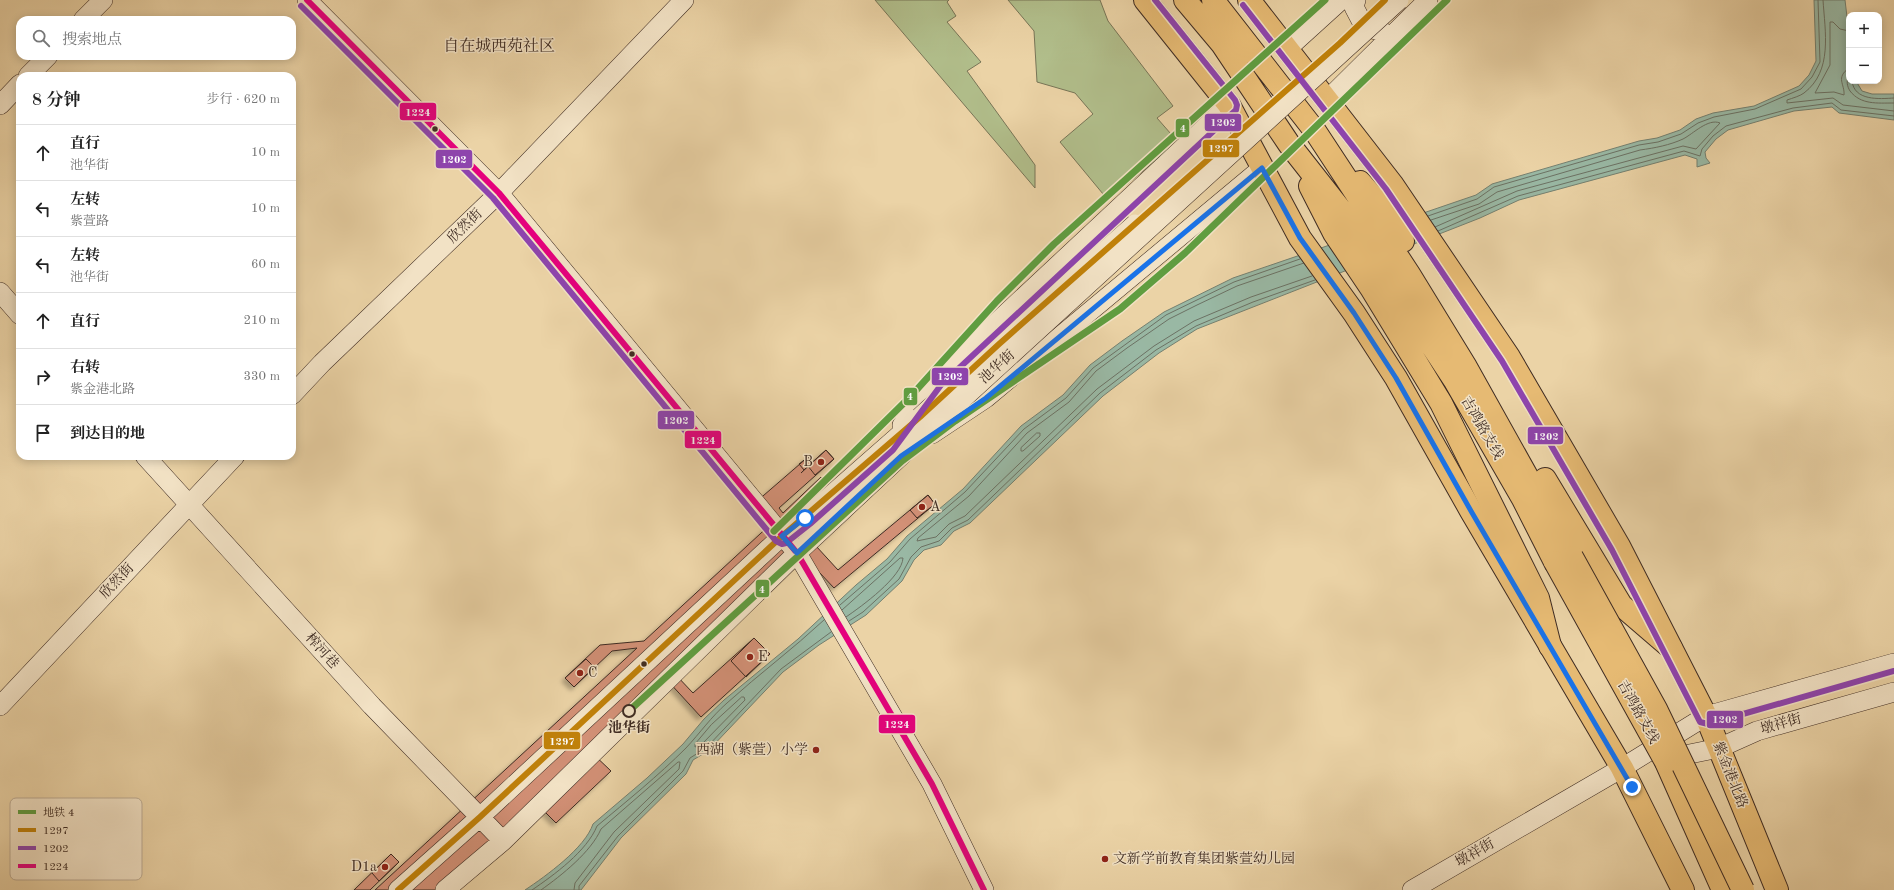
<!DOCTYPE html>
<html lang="zh">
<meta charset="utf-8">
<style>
body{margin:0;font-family:"Old Standard TT","Noto Serif SC",serif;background:#f2f2f2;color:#222}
.controls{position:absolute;right:12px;top:12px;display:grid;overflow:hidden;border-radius:8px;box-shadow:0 2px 10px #0003}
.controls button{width:36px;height:36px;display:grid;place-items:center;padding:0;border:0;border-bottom:1px solid #e0e0e0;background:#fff;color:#222;font:20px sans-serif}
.stop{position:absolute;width:12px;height:12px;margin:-9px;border:3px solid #1a73e8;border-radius:50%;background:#fff}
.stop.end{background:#1a73e8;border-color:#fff;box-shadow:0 1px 4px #0008}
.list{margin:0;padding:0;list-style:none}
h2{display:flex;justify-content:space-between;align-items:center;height:52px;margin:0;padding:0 16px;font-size:17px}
h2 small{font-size:13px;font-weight:400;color:#767676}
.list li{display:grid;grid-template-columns:26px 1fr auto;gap:12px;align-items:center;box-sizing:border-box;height:56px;padding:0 16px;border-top:1px solid #e0e0e0}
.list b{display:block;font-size:15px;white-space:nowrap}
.list p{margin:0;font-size:13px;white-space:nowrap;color:#767676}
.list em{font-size:13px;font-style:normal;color:#767676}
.icon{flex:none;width:22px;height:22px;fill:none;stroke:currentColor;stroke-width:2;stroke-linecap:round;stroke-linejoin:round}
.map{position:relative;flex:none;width:1894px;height:890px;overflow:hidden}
.search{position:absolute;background:#fff;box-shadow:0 2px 10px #0003;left:16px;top:16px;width:280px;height:44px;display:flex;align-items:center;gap:10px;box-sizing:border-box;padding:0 14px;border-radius:12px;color:#767676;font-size:15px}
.panel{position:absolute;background:#fff;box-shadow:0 2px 10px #0003;left:16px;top:72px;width:280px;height:388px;border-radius:12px}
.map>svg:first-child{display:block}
.green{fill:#b1be8b;stroke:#787557}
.water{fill:#99b8a4;stroke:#758070}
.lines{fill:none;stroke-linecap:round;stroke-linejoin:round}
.shore{stroke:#6c7264;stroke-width:1}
.building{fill:#d29076;stroke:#3f2c23;filter:url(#shadow)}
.secondary-casing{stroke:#3f2c23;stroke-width:20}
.primary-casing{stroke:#3f2c23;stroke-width:24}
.highway-casing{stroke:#3f2c23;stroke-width:24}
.secondary{stroke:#f2e2c5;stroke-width:19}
.primary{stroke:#e6ba73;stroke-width:22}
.highway{stroke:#e6ba73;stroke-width:22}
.secondary-bridge-casing{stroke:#3f2c23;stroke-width:20;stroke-linecap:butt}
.highway-bridge-casing{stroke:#3f2c23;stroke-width:24;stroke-linecap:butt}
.secondary-bridge{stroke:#f2e2c5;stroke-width:19}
.highway-bridge{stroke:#e6ba73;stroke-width:22}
.bus-1-casing{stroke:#f2e2c5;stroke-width:9}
.bus-2-casing{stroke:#f2e2c5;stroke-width:9}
.bus-3-casing{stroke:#f2e2c5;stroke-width:9}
.bus-1{stroke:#c0810a;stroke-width:6}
.bus-2{stroke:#8e44ad;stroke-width:6}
.bus-3{stroke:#e5007d;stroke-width:6}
.metro-1-casing{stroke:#f2e2c5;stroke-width:10}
.metro-1{stroke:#609d40;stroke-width:7}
.route{stroke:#1a73e8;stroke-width:5}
.bus-dot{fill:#3f2c23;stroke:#f2e2c5;stroke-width:1.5}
.poi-dot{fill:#8f2418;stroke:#f2e2c5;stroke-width:1.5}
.stop-dot{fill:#f2e2c5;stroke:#3f2c23;stroke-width:2}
.labels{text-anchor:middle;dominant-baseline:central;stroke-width:3;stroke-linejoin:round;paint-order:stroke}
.street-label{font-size:14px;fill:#3f2c23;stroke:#f2e2c5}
.poi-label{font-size:14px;fill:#3f2c23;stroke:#f2e2c5;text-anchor:start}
.stop-label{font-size:14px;font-weight:bold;fill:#3f2c23;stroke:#f2e2c5}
.quarter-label{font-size:16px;fill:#3f2c23;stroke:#f2e2c5}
.key{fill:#f2e2c5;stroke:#bcab94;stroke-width:1}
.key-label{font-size:11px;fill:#3f2c23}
.line-badge{stroke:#f2e2c5;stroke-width:1.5}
.badge-label{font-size:11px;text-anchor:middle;font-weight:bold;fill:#fff}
</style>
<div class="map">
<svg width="1894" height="890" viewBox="0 0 1894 890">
<defs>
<filter id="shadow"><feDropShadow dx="-3.5" dy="3.5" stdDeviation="2" flood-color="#0004"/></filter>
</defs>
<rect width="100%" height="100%" fill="#ebd3a6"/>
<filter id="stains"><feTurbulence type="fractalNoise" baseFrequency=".005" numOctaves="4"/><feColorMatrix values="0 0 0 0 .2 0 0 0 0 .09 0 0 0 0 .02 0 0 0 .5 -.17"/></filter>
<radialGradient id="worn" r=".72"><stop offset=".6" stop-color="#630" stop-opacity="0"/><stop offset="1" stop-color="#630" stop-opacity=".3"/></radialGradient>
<path class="green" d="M875,0H949L947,2L956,16L947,22L981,62L967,71L1035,165V188Z
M1008,0H1100L1108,21L1173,106L1157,118L1178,142L1108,200L1060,142L1093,114L1075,93L1037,82L1034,31Z"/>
<path class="water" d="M1814,0H1845L1849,34V81H1856L1862,91L1872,94H1894V120L1839,113L1832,107L1794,111L1728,130L1716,139L1705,152L1706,158L1710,163L1697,167V159L1685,155L1519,200L1480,218L1197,329L1159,353L1103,396L970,523L954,531L941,545L924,550L914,560L902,581L866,615L819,645L783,672L708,751L693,760L686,774L621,838L581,890H525C546,876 585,848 593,824L647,778L683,744L704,719L724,700L798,639L856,585L887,559L907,536L963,489L1021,426L1063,395L1090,365L1122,341L1164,312L1233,278L1476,195L1492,184L1639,141L1657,138L1680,130L1696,119L1713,113L1754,106L1799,86L1809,75L1816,61Z"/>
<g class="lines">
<path class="shore" d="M1823,0C1825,32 1833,71 1804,93C1800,96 1793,98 1787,100V103L1833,98L1843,105L1894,111
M1849,31L1840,29L1833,22H1830V65L1815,93L1834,92L1844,95C1845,84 1835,78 1849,68
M1849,76C1846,81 1847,86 1850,91C1861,105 1877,103 1894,103
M1852,81C1854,101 1879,99 1894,98
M1428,216L1477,199L1494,187L1639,145L1658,142L1681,134L1698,123L1714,117L1755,109L1801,89L1812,77L1820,62L1818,0
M1431,220L1479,204L1497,192L1640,150C1655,148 1670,145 1683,139C1693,134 1708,118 1720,123L1696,149L1683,146L1517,191L1435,227
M1438,231L1518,196L1684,151L1700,156L1702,149L1713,136L1726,126L1793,108L1832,103L1841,110L1894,116
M1304,263L1237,286L1197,305L1169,319L1127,348L1096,371L1069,402L1027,433L969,496L918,538L917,541L936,537L949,524L965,516L1097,389L1154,346L1194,321L1251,297L1312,276
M1037,433H1040V436L1023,451H1021V448Z
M840,605L890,562L910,539L965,492L1024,429L1066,398L1093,368L1166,315L1234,282L1300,259
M842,610L900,558H903C902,577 862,606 846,617
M849,621L863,612L899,579L911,557L921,547L939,541L952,528L968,520L1100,393L1156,350L1196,326L1253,302L1315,280
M742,697H744L745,700L702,744L695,747V744L711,725Z
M532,890C554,875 587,851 597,826C627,801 658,776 686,748C700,733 711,717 727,703C759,674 793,649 824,620
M541,890C562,875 591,852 601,829L678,762H680L679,769L614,832L575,883L574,890
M579,890V886L618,836L683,771L690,758L706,748L781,669L831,632"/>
</g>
<path class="building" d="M826,450L834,459L779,508L783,513L821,477L853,512L816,546L838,570L928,495L935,504L834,588L804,556L675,674L693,693L754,638L770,654L701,717L667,680L590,751L611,771L556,823L536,803L442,890H375L637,648L612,651L574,687L565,678L600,645L644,641L773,522L756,502L808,457L812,462L801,473Z
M826,450L834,459L815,475L808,466Z
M808,457L812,462L804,470L799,464Z
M928,495L935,504L917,518L910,510Z
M754,638L770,654L746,677L731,661Z
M586,659L594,667L574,687L565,678Z
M391,854L399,862L370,890H354Z
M391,854L399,862L379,881L372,873Z"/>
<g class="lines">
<defs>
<path id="secondary" d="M307,0L499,193L797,553L932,784L984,890
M1356,0L1354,7L1365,28L1382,31
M83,20L103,0
M1287,49L1341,0
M28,76L48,56
M1327,100L1428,0
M0,105L20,84
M0,292L20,315
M292,395L322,363L499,193L684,0
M902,425L935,380L1229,105
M932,434L986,398L1262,168
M145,456L372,706L503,841
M0,706L235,456
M1665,759L1719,748L1757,731L1894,692
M398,890L480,817L782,536L805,518L920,417
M445,890L503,841L797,553L933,426
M1412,890L1622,768L1706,716L1894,663"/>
<path id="primary" d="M1145,0L1229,105L1300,238L1354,313L1396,378L1471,511L1622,768L1683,890
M1249,0L1392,184L1509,357L1619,546L1706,716L1777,890"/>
<path id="highway" d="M1185,0L1222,44L1289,144L1351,223L1390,282L1455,381L1523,499L1555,562
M1213,0L1315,131L1409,274L1466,367L1572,557
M1360,182L1382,207L1403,241
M1310,186L1334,233L1371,288L1441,403L1538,598L1550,646
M1545,479L1621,605L1671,648
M1666,762L1723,890"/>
</defs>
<use href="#secondary" class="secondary-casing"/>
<use href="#primary" class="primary-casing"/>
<use href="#highway" class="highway-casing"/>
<use href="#secondary" class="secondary"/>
<use href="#primary" class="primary"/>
<use href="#highway" class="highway"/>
<defs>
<path id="secondary-bridge" d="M920,417L998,345L1135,224
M933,426L1399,0"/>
<path id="highway-bridge" d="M1572,557L1656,709L1743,890
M1555,562L1666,762"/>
</defs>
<use href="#secondary-bridge" class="secondary-bridge-casing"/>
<use href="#highway-bridge" class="highway-bridge-casing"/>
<use href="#secondary-bridge" class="secondary-bridge"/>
<use href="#highway-bridge" class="highway-bridge"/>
<defs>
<path id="bus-1" d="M398,890L480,817L782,536L920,417L998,345L1340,43L1385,0"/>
<path id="bus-2" d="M1243,5L1386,189L1502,361L1612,550L1700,722L1708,724L1894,671
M301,6L493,198L776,541L782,544L786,543L810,524L893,450L941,385L1236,110L1237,105L1235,100L1155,0"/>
<path id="bus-3" d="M307,0L499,193L797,553L932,784L984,890"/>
</defs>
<use href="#bus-1" class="bus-1-casing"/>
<use href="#bus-2" class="bus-2-casing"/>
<use href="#bus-3" class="bus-3-casing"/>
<use href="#bus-1" class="bus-1"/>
<use href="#bus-2" class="bus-2"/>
<use href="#bus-3" class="bus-3"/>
<defs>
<path id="metro-1" d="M774,531L911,396L997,301L1054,244L1325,0
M629,711L902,461L955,421L1120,309L1185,253L1447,0"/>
</defs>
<use href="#metro-1" class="metro-1-casing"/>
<use href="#metro-1" class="metro-1"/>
</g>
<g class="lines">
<path class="route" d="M805,518L782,536L797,553L901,456L986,398L1262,168L1300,238L1354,313L1396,378L1471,511L1632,787"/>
</g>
<g class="bus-dot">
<circle cx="435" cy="129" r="3.5"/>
<circle cx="632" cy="354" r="3.5"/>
<circle cx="644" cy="664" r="3.5"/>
</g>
<g class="poi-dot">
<circle cx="821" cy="462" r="4"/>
<circle cx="922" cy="507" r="4"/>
<circle cx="750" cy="657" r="4"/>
<circle cx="580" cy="673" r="4"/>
<circle cx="816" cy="750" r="4"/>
<circle cx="1105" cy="859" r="4"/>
<circle cx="385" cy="867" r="4"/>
</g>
<circle class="stop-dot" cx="629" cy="711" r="6"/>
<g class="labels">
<g class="street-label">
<text transform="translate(465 226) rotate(-44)">欣然街</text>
<text transform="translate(997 367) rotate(-42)">池华街</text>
<text transform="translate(1482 428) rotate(60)">吉鸿路支线</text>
<text transform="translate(117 581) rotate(-47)">欣然街</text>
<text transform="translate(322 651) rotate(48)">榨河巷</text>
<text transform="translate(1638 712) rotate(61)">吉鸿路支线</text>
<text transform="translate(1781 724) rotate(-16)">墩祥街</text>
<text transform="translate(1730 775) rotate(68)">紫金港北路</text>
<text transform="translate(1475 853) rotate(-30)">墩祥街</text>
</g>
<g class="poi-label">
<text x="813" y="462" text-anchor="end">B</text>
<text x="930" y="507">A</text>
<text x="758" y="657">E</text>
<text x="588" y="673">C</text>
<text x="808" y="750" text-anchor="end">西湖（紫萱）小学</text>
<text x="1113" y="859">文新学前教育集团紫萱幼儿园</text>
<text x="377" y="867" text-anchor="end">D1a</text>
</g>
<g class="stop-label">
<text x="629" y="728">池华街</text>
</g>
<g class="quarter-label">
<text x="499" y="47">自在城西苑社区</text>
</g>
</g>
<rect x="10" y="798" width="132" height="82" rx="6" class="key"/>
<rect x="18" y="810" width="18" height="4" fill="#609d40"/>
<rect x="18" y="828" width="18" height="4" fill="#c0810a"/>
<rect x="18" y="846" width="18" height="4" fill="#8e44ad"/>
<rect x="18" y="864" width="18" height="4" fill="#e5007d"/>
<g class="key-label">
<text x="43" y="816">地铁 4</text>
<text x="43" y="834">1297</text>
<text x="43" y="852">1202</text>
<text x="43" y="870">1224</text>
</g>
<g class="line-badge">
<rect x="399" y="102" width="38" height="19" rx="4" fill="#e5007d"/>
<rect x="1204" y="113" width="38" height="19" rx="4" fill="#8e44ad"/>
<rect x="1175" y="118" width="15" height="20" rx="4" fill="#609d40"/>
<rect x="1202" y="139" width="38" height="19" rx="4" fill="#c0810a"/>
<rect x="435" y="149" width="38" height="20" rx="4" fill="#8e44ad"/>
<rect x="931" y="367" width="38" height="19" rx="4" fill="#8e44ad"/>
<rect x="903" y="387" width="15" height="19" rx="4" fill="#609d40"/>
<rect x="657" y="410" width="38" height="20" rx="4" fill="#8e44ad"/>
<rect x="1527" y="426" width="37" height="19" rx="4" fill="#8e44ad"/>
<rect x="684" y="430" width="38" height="19" rx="4" fill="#e5007d"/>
<rect x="755" y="579" width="15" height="19" rx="4" fill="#609d40"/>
<rect x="1706" y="710" width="38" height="19" rx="4" fill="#8e44ad"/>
<rect x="878" y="714" width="38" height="20" rx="4" fill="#e5007d"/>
<rect x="543" y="731" width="38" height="19" rx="4" fill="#c0810a"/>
</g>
<g class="badge-label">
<text x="418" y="116">1224</text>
<text x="1223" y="126">1202</text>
<text x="1183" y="132">4</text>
<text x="1221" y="152">1297</text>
<text x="454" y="163">1202</text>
<text x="950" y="380">1202</text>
<text x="910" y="400">4</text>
<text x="676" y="424">1202</text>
<text x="1546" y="440">1202</text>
<text x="703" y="444">1224</text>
<text x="762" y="593">4</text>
<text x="1725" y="723">1202</text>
<text x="897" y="728">1224</text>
<text x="562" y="745">1297</text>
</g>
<rect width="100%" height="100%" filter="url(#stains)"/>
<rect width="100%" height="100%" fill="url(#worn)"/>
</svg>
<div class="controls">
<button>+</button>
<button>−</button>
</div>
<div class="stop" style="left:805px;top:518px"></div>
<div class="stop end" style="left:1632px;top:787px"></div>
<div class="search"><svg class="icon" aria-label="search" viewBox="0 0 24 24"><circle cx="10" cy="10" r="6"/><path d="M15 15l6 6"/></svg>搜索地点</div>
<section class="panel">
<h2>8 分钟<small>步行 · 620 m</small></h2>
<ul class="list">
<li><svg class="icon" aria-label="ahead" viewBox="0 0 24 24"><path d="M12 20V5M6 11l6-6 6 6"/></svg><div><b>直行</b><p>池华街</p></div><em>10 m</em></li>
<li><svg class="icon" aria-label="left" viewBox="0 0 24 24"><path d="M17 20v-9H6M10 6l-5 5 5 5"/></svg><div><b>左转</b><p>紫萱路</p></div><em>10 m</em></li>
<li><svg class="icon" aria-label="left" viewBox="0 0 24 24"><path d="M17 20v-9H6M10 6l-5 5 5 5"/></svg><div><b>左转</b><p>池华街</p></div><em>60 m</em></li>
<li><svg class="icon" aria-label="ahead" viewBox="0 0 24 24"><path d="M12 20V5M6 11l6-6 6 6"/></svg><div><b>直行</b></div><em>210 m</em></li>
<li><svg class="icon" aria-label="right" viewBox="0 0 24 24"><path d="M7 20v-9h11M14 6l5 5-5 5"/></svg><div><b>右转</b><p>紫金港北路</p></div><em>330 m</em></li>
<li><svg class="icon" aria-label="arrive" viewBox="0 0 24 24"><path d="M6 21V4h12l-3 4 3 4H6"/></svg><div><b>到达目的地</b></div></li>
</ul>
</section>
</div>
